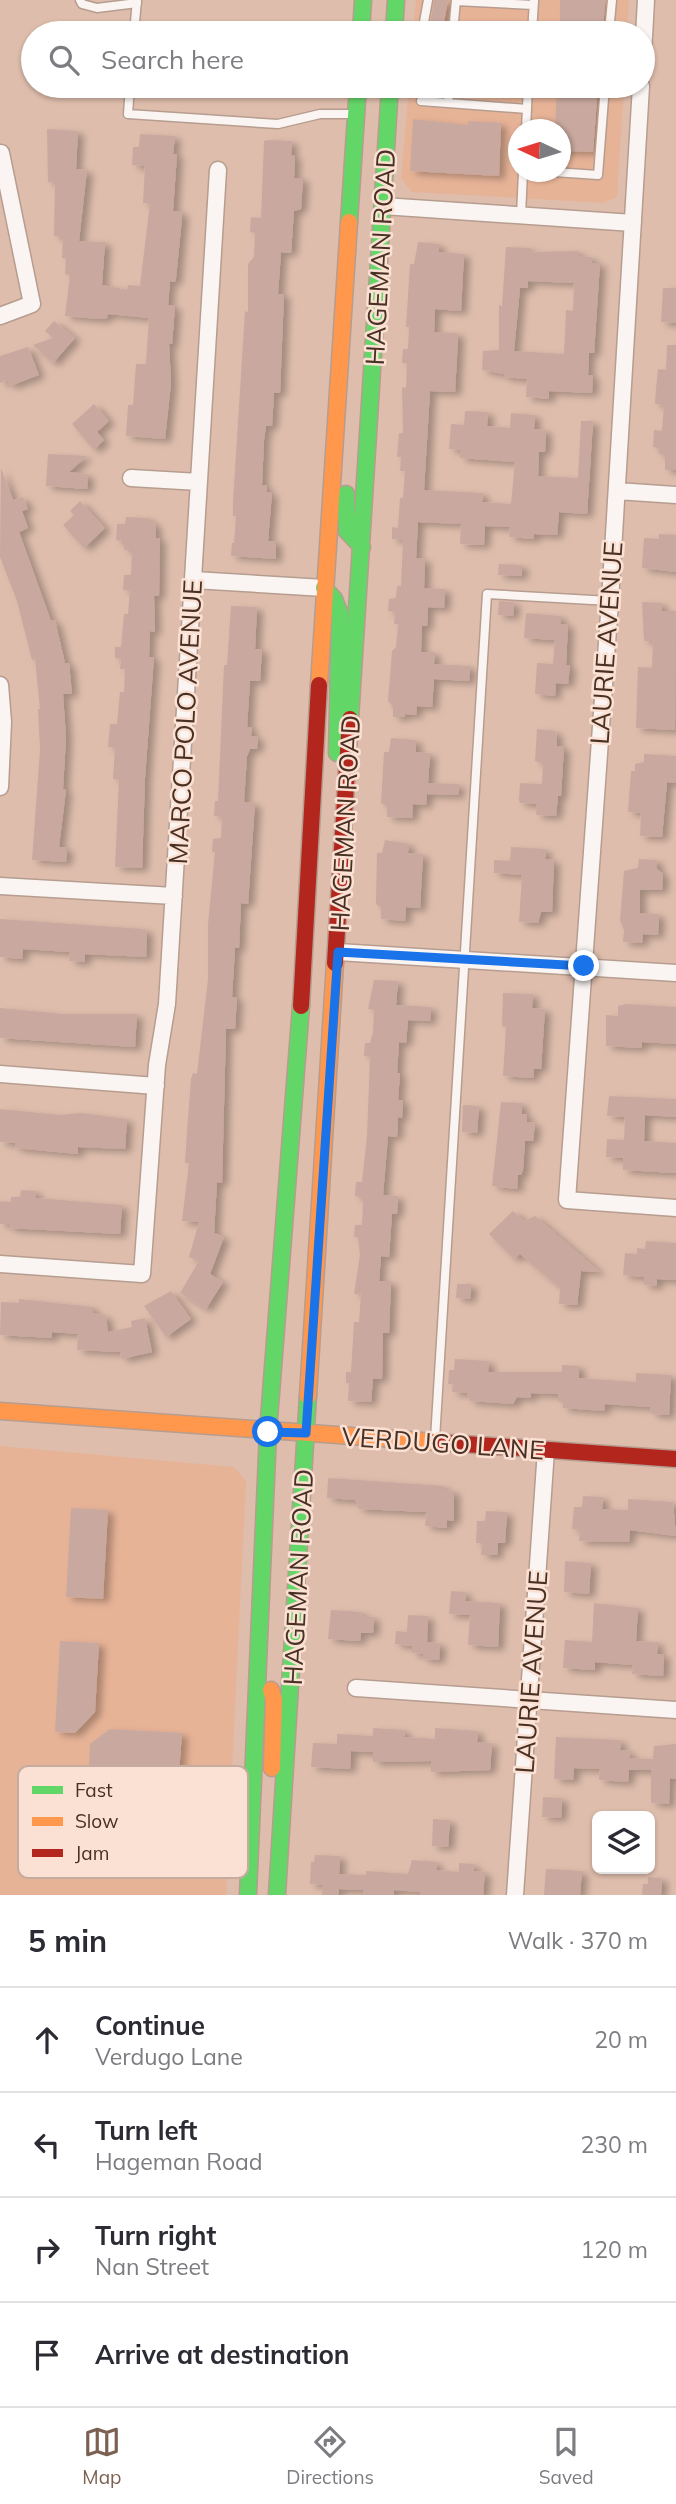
<!DOCTYPE html>
<meta charset="utf-8">
<style>
body{margin:0;font-family:Mulish,sans-serif;background:#f7f7f7;color:#2b2b33}
.controls{position:absolute;right:21px;bottom:21px;display:grid;overflow:hidden;border-radius:10px;box-shadow:0 2px 5px #0004}
.controls button{width:63px;height:63px;display:grid;place-items:center;padding:0;border:0;border-bottom:2px solid #e1e1e2;background:#fff;color:#2b2b33;font:35px sans-serif}
.compass{position:absolute;left:508px;top:119px;width:63px;height:63px;border-radius:50%;background:#fff;box-shadow:0 2px 5px #0004;rotate:274deg}
.stop{position:absolute;width:21px;height:21px;margin:-16px;border:5px solid #1a73e8;border-radius:50%;background:#fff}
.stop.end{background:#1a73e8;border-color:#fff;box-shadow:0 2px 7px #0008}
.list{margin:0;padding:0;list-style:none}
h2{display:flex;justify-content:space-between;align-items:center;height:91px;margin:0;padding:0 28px;font-size:30px}
h2 small{font-size:23px;font-weight:400;color:#7c7c81}
.list li{display:grid;grid-template-columns:46px 1fr auto;gap:21px;align-items:center;box-sizing:border-box;height:105px;padding:0 28px;border-top:2px solid #e1e1e2}
.list b{display:block;font-size:26px;white-space:nowrap}
.list p{margin:0;font-size:23px;white-space:nowrap;color:#7c7c81}
.list em{font-size:23px;font-style:normal;color:#7c7c81}
.icon{flex:none;width:38px;height:38px;fill:none;stroke:currentColor;stroke-width:2;stroke-linecap:round;stroke-linejoin:round}
.map{position:relative;flex:none;width:676px;height:1895px;overflow:hidden}
.search{position:absolute;background:#fff;box-shadow:0 2px 5px #0004;left:21px;right:21px;top:21px;height:77px;display:flex;align-items:center;gap:18px;box-sizing:border-box;padding:0 24px;border-radius:38px;color:#7c7c81;font-size:26px}
.sheet{height:511px;background:#fff}
nav{display:flex;justify-content:space-around;align-items:center;box-sizing:border-box;height:98px;border-top:2px solid #e1e1e2;background:#fff;font-size:19px;color:#7c7c81}
nav a{display:grid;justify-items:center;gap:4px}
nav .on{color:#7c6152}
.map>svg:first-child{display:block}
.built{fill:#e7b397;fill-rule:evenodd}
.building{fill:#c9a99f;fill-rule:evenodd;filter:url(#shadow)}
.lines{fill:none;stroke-linecap:round;stroke-linejoin:round}
.lane-casing{stroke:#b69d8f;stroke-width:11}
.street-casing{stroke:#b69d8f;stroke-width:19}
.fast-casing{stroke:#b69d8f;stroke-width:19}
.slow-casing{stroke:#b69d8f;stroke-width:19}
.jam-casing{stroke:#b69d8f;stroke-width:19}
.lane{stroke:#faf5f3;stroke-width:8}
.street{stroke:#faf5f3;stroke-width:16}
.fast{stroke:#63d668;stroke-width:16}
.slow{stroke:#ff974d;stroke-width:16}
.jam{stroke:#b3261e;stroke-width:16}
.route{stroke:#1a73e8;stroke-width:9}
.labels{text-anchor:middle;dominant-baseline:central;stroke-width:5;stroke-linejoin:round;paint-order:stroke}
.street-label{font-size:26px;fill:#483022;stroke:#fbe1d4}
.key{fill:#fbe1d4;stroke:#c5ac9f;stroke-width:2}
.key-label{font-size:19px;fill:#483022}
</style>
<div class="map">
<svg width="676" height="1895" viewBox="0 0 676 1895">
<defs>
<filter id="shadow"><feDropShadow dx="6" dy="3.5" stdDeviation="3.5" flood-color="#0004"/></filter>
</defs>
<rect width="100%" height="100%" fill="#debdac"/>
<path class="built" d="M416,0H629L627,33H413Z
M409,86H624L617,197L604,203L412,192L401,179ZM518,130H560V172H518Z
M0,1446L234,1467L246,1481L226,1895H0Z"/>
<path class="building" d="M434,0H448L443,28L430,25Z
M560,0H605L603,33H560Z
M557,86H598L593,152L561,151V130H555Z
M413,119L468,125V121L501,123L499,176L410,171Z
M47,129L78,131L76,169L87,170L79,241L105,242L102,285L127,290L128,285L140,286L150,203H143L145,166L132,165L133,147H139L140,134L175,136L173,154H177L173,211H181L182,218L176,278L175,282L170,281L168,305L175,306L172,344H169L171,383L165,439L126,436L128,405H133L136,364H146L149,318L108,314L107,318L99,319L65,316L70,275L65,274L66,258H62L63,236H54L55,183L48,182Z
M268,140L292,141L291,155L295,156L294,178H303L301,209L294,211L291,253L281,252L278,294H284L280,393H274L272,426H266L264,440L262,485H267L266,492L272,493L268,541H276V559L231,556L232,543H234L236,516H233V502L245,311L248,312V264L254,257L255,233L250,232L251,217L261,218L264,141Z
M418,242L439,244V252L464,254L461,311L435,309L434,332L458,333L457,357L455,392L430,391L424,490L483,493L482,502L511,504L515,462L460,458V450L449,449L451,424L464,425L465,411L488,412L487,426L510,428L511,413L535,415L534,429L546,430L545,452H539L538,476L578,478L581,421H593L587,514L559,512L557,535L534,534V539L509,537L510,527L485,526L484,545L460,544L461,524L418,522L416,558L425,559L424,588L445,589L444,608L428,607L427,626H422L421,652H435L434,664L470,666L469,681L434,679L432,707L417,706L416,715L405,714V717H393V707L388,701L392,651L396,647L398,624H394L395,612L388,611L389,599L396,598L397,586H401L403,540L392,539V527L398,528L400,498H403L405,471H400L401,457H397L399,433H403L402,387L406,388L407,363H402L403,349H408L409,327H406L410,264H414Z
M506,247L530,248V252L578,251V256L592,257V263H600L594,353H589L588,375H593L592,393L549,391V399L526,397L527,379L504,377V374L482,370L483,351L499,350V305L502,306ZM528,281L574,283L573,311L566,310L564,354L514,351L520,288H528Z
M663,288H676V323L661,322Z
M54,321L75,338L53,363L33,345L53,338L45,331Z
M667,345H676V470H665V454H659V448L653,447L654,430L662,431L664,405L655,404L656,388L658,369L666,370Z
M28,347L39,375L10,386L8,380L0,383V356Z
M94,404L109,421L97,432L104,440L94,450L72,424Z
M48,454L87,456L69,472L88,474L87,489L46,486Z
M1,468L13,500L23,497L28,509L22,511L28,528L19,532L51,621L55,620L65,663H69L72,694H63L66,738L63,789L66,790L59,847L67,848L66,862L32,860L40,750L38,709H40L35,659L32,660L17,601L0,557Z
M80,501L105,528L84,548L63,525L74,515L70,511Z
M126,517L149,518V522L155,523L156,538H160L159,596H154L155,632L150,631L149,657H154L145,778L142,868L115,867L119,779H113L115,747H108L110,724H117L120,692H124L125,669H120L121,659L115,658V647H121L124,614H128L130,590H123L124,575H131L132,550H124V541L116,540L117,524H125Z
M659,534L676,535V572L642,568L644,538L659,539Z
M499,564L522,565V576L498,575Z
M499,601L514,602L513,616L498,615Z
M642,602L662,603L661,611H676L675,730L636,728L638,667L652,668L653,641H644Z
M231,606L257,607L255,649H262L260,681H250L247,727H252L251,736L258,737L257,749H250L247,756L244,802L255,803L248,904L241,903L239,948H235L232,997H237L235,1029H226L222,1183L217,1182L214,1233L224,1237L210,1274L223,1282L206,1309L180,1293L199,1261L189,1257L199,1222L182,1221L189,1163H185L187,1132L191,1079L193,1073L197,1074L208,979V924L215,852H212L213,839L221,838L222,816H214L215,801H218L224,665H227Z
M526,613L561,616V624H568L566,665H570L568,684L556,683L555,696L535,694L537,663L553,664L555,640L524,638Z
M537,729L556,731L557,746L564,747L561,796H558L556,816L536,815L537,804L520,803L519,800L520,783L542,784L543,763L535,761Z
M391,738L416,740V752L430,753L428,783L459,784L458,795L427,794L426,805L413,804L412,818L387,817V807L381,803L384,752H389Z
M644,754L676,756V783L667,782L662,837L640,836L641,813L628,812L631,771H635V764L644,762Z
M385,840L409,844L408,853L423,854L420,908L406,907L405,921L381,919V908L376,904L377,853H382Z
M511,847L546,849L545,859L554,860L552,912H541L538,923L519,922L522,875L494,873V860L510,861Z
M639,859L657,860V869L663,874L662,890H640V913L659,914L658,935L643,934L642,943L623,942L624,930L620,920L624,871L638,868Z
M0,919L144,929L147,931L146,957L85,954V962L69,961L70,952L23,949L22,959L0,957Z
M374,980L398,981L396,1005L431,1007L430,1021L408,1020L406,1043L399,1042L397,1073H400L398,1100H403L402,1118L398,1117L397,1137L388,1136L383,1195L398,1196L397,1214H392L389,1257L381,1256L379,1281H391L389,1333H383L382,1379H373L371,1402L348,1401L349,1383H346V1372H351L354,1322H359L361,1294H354L360,1255L358,1237H354L355,1225H362L363,1202L361,1197L355,1196L356,1182H362L367,1136L370,1057L364,1056L365,1043H370L373,1032L374,1010L368,1009Z
M503,993L533,994L532,1008L545,1009L541,1069H534L533,1078L503,1076L506,1027L502,1026Z
M626,1004L676,1007V1044L642,1042V1048L606,1046V1015L618,1016V1006Z
M0,1008L63,1014H137L135,1047L0,1038Z
M609,1096L676,1099V1117L645,1115L644,1141L676,1143V1173L623,1170V1158L606,1157L607,1139L624,1140L625,1117L607,1116Z
M501,1102L522,1103V1114H527V1122L535,1123L533,1141H525L523,1170L521,1175H518L517,1189L492,1186Z
M463,1105L479,1106L477,1133L462,1132Z
M0,1109L59,1115L82,1113L127,1119L125,1149L78,1147V1154L15,1148V1143L0,1142Z
M21,1190L36,1191V1198L122,1205L120,1234L9,1228V1224H0V1201L11,1202V1197H20Z
M513,1211L524,1221L535,1216L600,1272L581,1271L577,1305L559,1304L560,1288L520,1254L514,1259L489,1234Z
M646,1241L676,1243V1280L657,1279V1286L644,1285V1277L623,1275L625,1253L637,1254V1248L645,1249Z
M457,1284H471L470,1299L456,1298Z
M171,1291L191,1319L166,1337L144,1306Z
M19,1299L93,1307V1313L106,1316L108,1332L132,1327L131,1321L145,1318L152,1352L122,1359L120,1352L77,1350L78,1334L52,1332V1338L0,1335L1,1302L19,1303Z
M455,1359L489,1361L488,1372H562V1365L579,1366V1378L636,1382V1373L671,1375L669,1415L652,1414L650,1407L605,1404L604,1411L563,1408V1401H558V1394L531,1393V1398L517,1397L513,1404L470,1401L467,1393L452,1392L453,1384H448L449,1370H454Z
M328,1478L444,1486V1490L454,1491V1521L447,1520V1528L425,1526L426,1512L359,1509L355,1500L327,1498Z
M583,1496L603,1497L602,1509L628,1510V1499L673,1502L676,1536L630,1530L629,1542L579,1541L580,1530L572,1529L574,1507H582Z
M71,1508L108,1510L103,1599L66,1597Z
M486,1511L507,1512L505,1543H498L497,1555H481L482,1543H476L477,1521H485Z
M565,1561L591,1563L589,1594L564,1592Z
M451,1591L466,1592L465,1601L500,1603L498,1647L468,1645L470,1615L449,1614Z
M594,1603L638,1608L636,1641L658,1642L657,1654H664L663,1676L632,1674L633,1665L620,1664L595,1662V1670L563,1668L565,1640L592,1642Z
M331,1610L362,1612L361,1616L374,1617L373,1633H361L360,1641L328,1639Z
M408,1615L428,1616L427,1642L440,1643L439,1660L423,1659V1654L412,1653V1646L395,1644L396,1631L407,1632Z
M60,1641L99,1643L95,1712L75,1733L55,1732Z
M373,1728L405,1730L404,1737L435,1739V1728L478,1731L477,1742L492,1743L490,1770L431,1772V1761L373,1762V1752L351,1751L350,1769L311,1767L313,1743L337,1744V1734L373,1736Z
M110,1729L182,1733L179,1773L89,1768L90,1744Z
M556,1737L621,1740L620,1750L630,1751L629,1758L653,1759L654,1746L676,1744V1779L670,1778L669,1804L651,1803V1770H629L628,1782L599,1780L600,1769L574,1768L573,1780L554,1779Z
M543,1797L562,1798L561,1818L542,1817Z
M433,1819L450,1820L448,1847L432,1846Z
M315,1855L340,1856L339,1874L366,1875V1871L408,1874L412,1860L437,1862L436,1870L459,1872V1863L474,1864V1871L485,1872L483,1895H420V1892L394,1890V1895H363V1890L339,1889L338,1895H322L323,1885L310,1884L311,1862H314Z
M546,1869L582,1871L580,1895H544Z
M648,1877L662,1878L661,1895H642L643,1884H648Z"/>
<g class="lines">
<defs>
<path id="lane" d="M80,0L82,4L97,8L137,3
M456,1L533,5
M134,33L137,0
M422,33L428,0
M453,33L456,0
M532,33L534,1
M609,33L612,0
M130,86L128,114L278,124L320,114H354
M450,86L448,103L527,109
M421,101L448,103
M526,130L528,86
M554,172L598,175L605,86
M521,215L523,172
M435,1439L487,594L610,601"/>
<path id="street" d="M643,55L646,0
M641,86L610,601L567,1200L676,1208
M383,206L633,223
M0,316L32,304L1,153
M131,478L199,482
M617,491L676,495
M194,580L324,588
M0,685L3,722L0,787
M0,886L174,896
M338,952L676,973
M0,1074L156,1086
M0,1264L142,1274L157,1065L167,1004L218,170
M356,1688L676,1710
M515,1895L546,1450"/>
<path id="fast" d="M361,33L363,0
M394,33L396,0
M349,222L358,86
M346,494L347,531L362,547
M324,588L334,599L340,614L337,753
M350,719L390,86
M248,1895L268,1432L301,1006
M277,1895L308,1396"/>
<path id="slow" d="M319,685L349,222
M308,1396L335,963
M0,1411L436,1442
M271,1690L274,1700L272,1768"/>
<path id="jam" d="M335,963L350,719
M301,1006L319,685
M436,1442L676,1459"/>
</defs>
<use href="#lane" class="lane-casing"/>
<use href="#street" class="street-casing"/>
<use href="#fast" class="fast-casing"/>
<use href="#slow" class="slow-casing"/>
<use href="#jam" class="jam-casing"/>
<use href="#lane" class="lane"/>
<use href="#street" class="street"/>
<use href="#fast" class="fast"/>
<use href="#slow" class="slow"/>
<use href="#jam" class="jam"/>
</g>
<g class="lines">
<path class="route" d="M268,1432L306,1433L338,952L584,966"/>
</g>
<g class="labels">
<g class="street-label">
<text transform="translate(380 257) rotate(-87)">HAGEMAN ROAD</text>
<text transform="translate(606 643) rotate(-86)">LAURIE AVENUE</text>
<text transform="translate(185 722) rotate(-87)">MARCO POLO AVENUE</text>
<text transform="translate(345 823) rotate(-87)">HAGEMAN ROAD</text>
<text transform="translate(443 1443) rotate(4)">VERDUGO LANE</text>
<text transform="translate(298 1577) rotate(-87)">HAGEMAN ROAD</text>
<text transform="translate(531 1672) rotate(-86)">LAURIE AVENUE</text>
</g>
</g>
<rect x="18" y="1766" width="230" height="112" rx="10" class="key"/>
<rect x="32" y="1786" width="31" height="8" fill="#63d668"/>
<rect x="32" y="1817" width="31" height="9" fill="#ff974d"/>
<rect x="32" y="1849" width="31" height="8" fill="#b3261e"/>
<g class="key-label">
<text x="75" y="1797">Fast</text>
<text x="75" y="1828">Slow</text>
<text x="75" y="1860">Jam</text>
</g>
</svg>
<div class="controls">
<button><svg class="icon" aria-label="layers" viewBox="0 0 24 24"><path d="M12 4l9 5-9 5-9-5zM3 14l9 5 9-5"/></svg></button>
</div>
<svg class="compass" viewBox="-18 -18 36 36"><path d="M0-13l5 13h-10z" fill="#e53935"/><path d="M0 13l5-13h-10z" fill="#7c7c81"/></svg>
<div class="stop" style="left:268px;top:1432px"></div>
<div class="stop end" style="left:584px;top:966px"></div>
<div class="search"><svg class="icon" aria-label="search" viewBox="0 0 24 24"><circle cx="10" cy="10" r="6"/><path d="M15 15l6 6"/></svg>Search here</div>
</div>
<section class="sheet">
<h2>5 min<small>Walk · 370 m</small></h2>
<ul class="list">
<li><svg class="icon" aria-label="ahead" viewBox="0 0 24 24"><path d="M12 20V5M6 11l6-6 6 6"/></svg><div><b>Continue</b><p>Verdugo Lane</p></div><em>20 m</em></li>
<li><svg class="icon" aria-label="left" viewBox="0 0 24 24"><path d="M17 20v-9H6M10 6l-5 5 5 5"/></svg><div><b>Turn left</b><p>Hageman Road</p></div><em>230 m</em></li>
<li><svg class="icon" aria-label="right" viewBox="0 0 24 24"><path d="M7 20v-9h11M14 6l5 5-5 5"/></svg><div><b>Turn right</b><p>Nan Street</p></div><em>120 m</em></li>
<li><svg class="icon" aria-label="arrive" viewBox="0 0 24 24"><path d="M6 21V4h12l-3 4 3 4H6"/></svg><div><b>Arrive at destination</b></div></li>
</ul>
</section>
<nav>
<a class="on"><svg class="icon" aria-label="map" viewBox="0 0 24 24"><path d="M3 6l6-2 6 2 6-2v14l-6 2-6-2-6 2zM9 4v14M15 6v14"/></svg>Map</a>
<a><svg class="icon" aria-label="directions" viewBox="0 0 24 24"><path d="M12 3l9 9-9 9-9-9zM9 14v-3h6M13 9l2 2-2 2"/></svg>Directions</a>
<a><svg class="icon" aria-label="saved" viewBox="0 0 24 24"><path d="M7 4h10v16l-5-4-5 4z"/></svg>Saved</a>
</nav>
